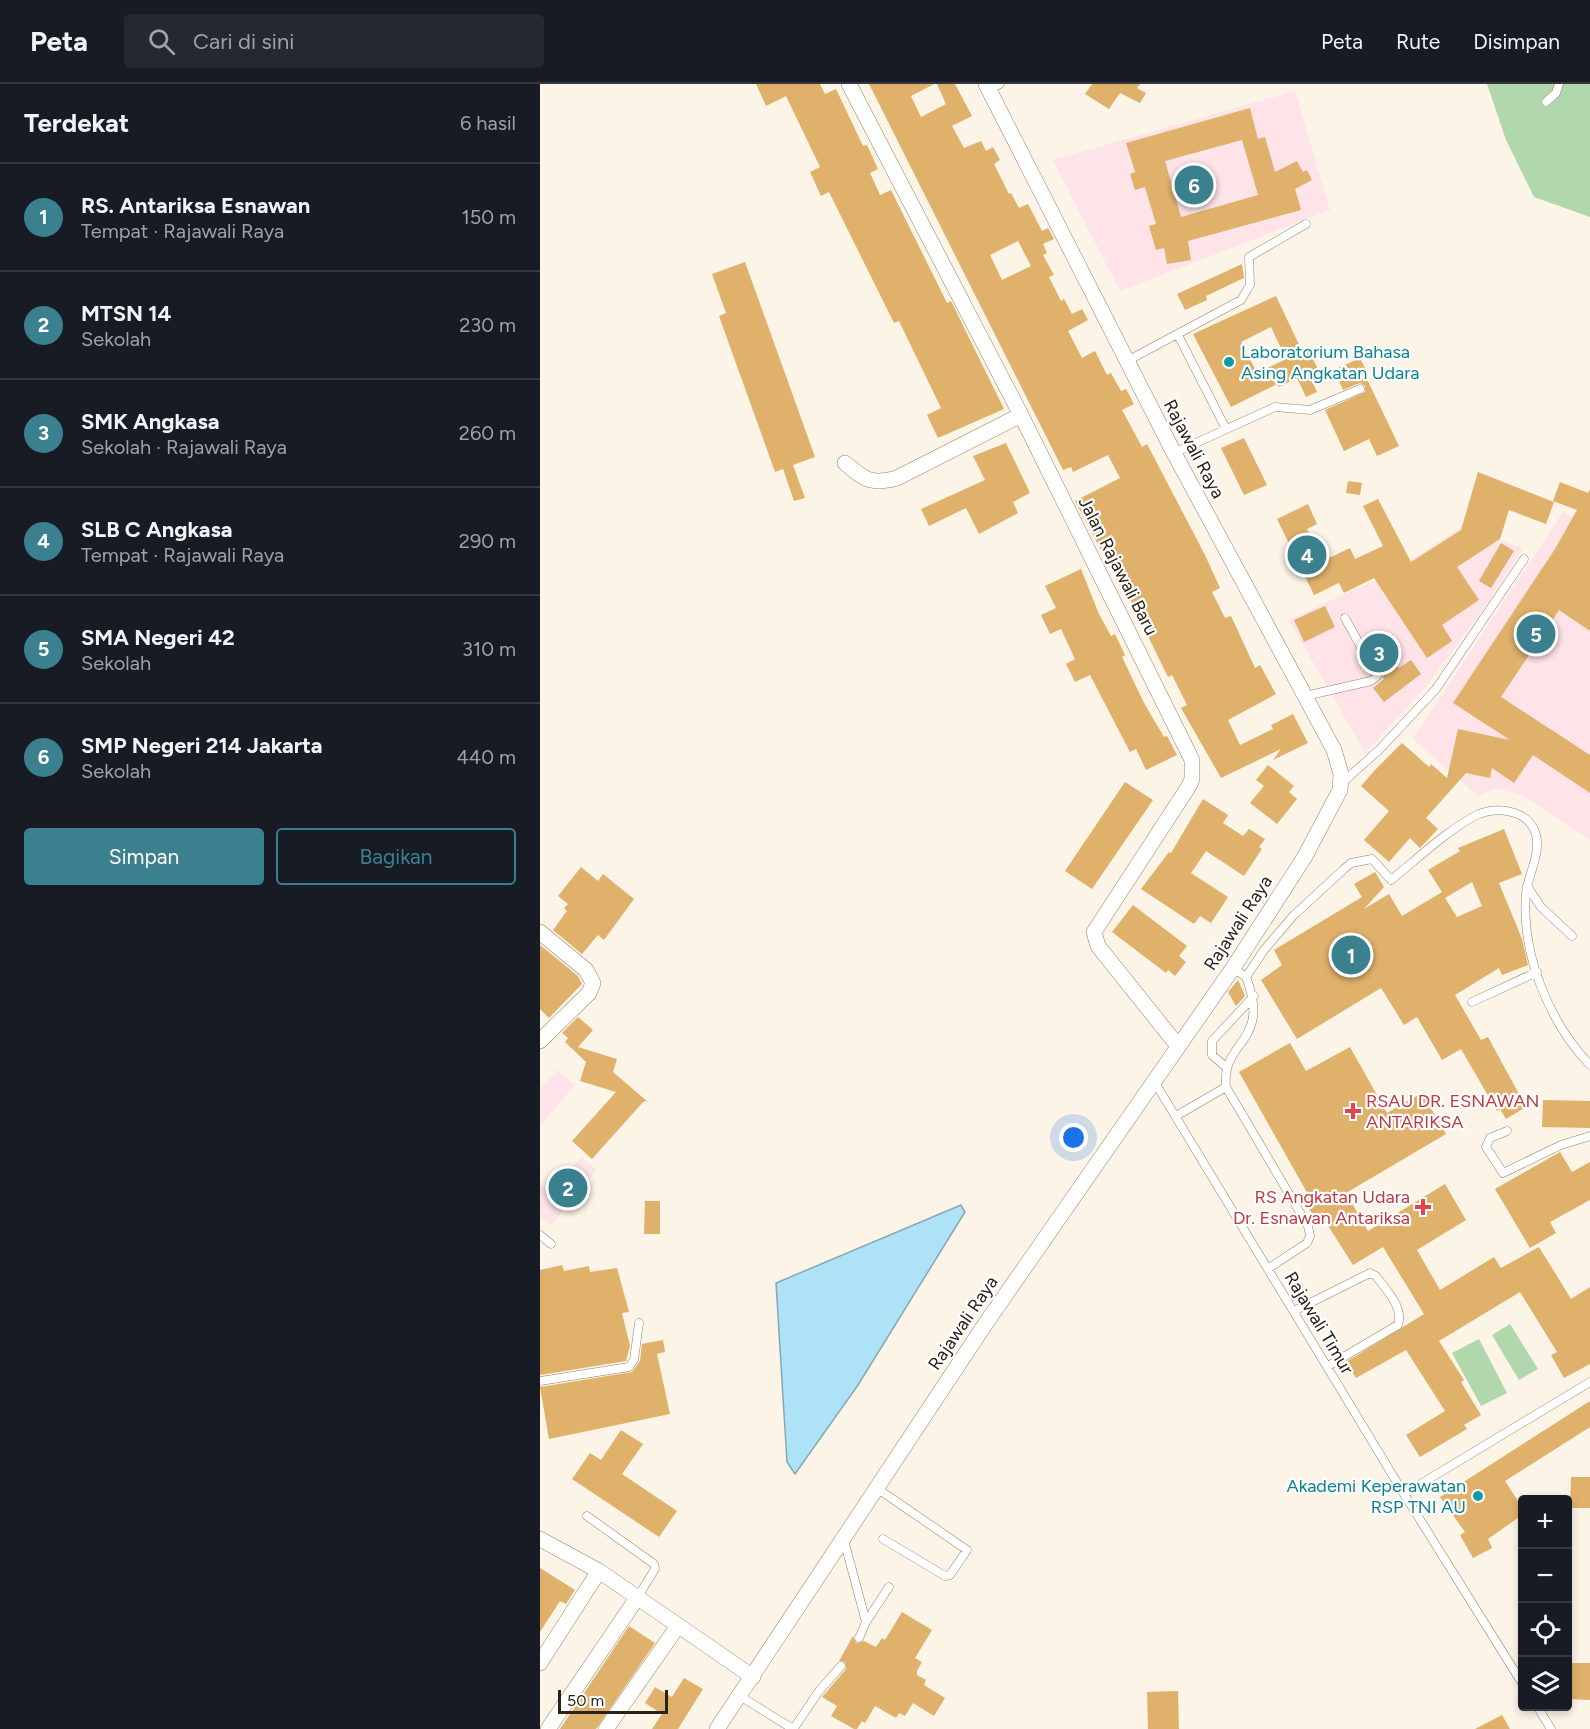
<!DOCTYPE html>
<html lang="id">
<meta charset="utf-8">
<style>
body{margin:0;font-family:Figtree,sans-serif;background:#242831;color:#f1f3f6}
.controls{position:absolute;right:18px;bottom:18px;display:grid;overflow:hidden;border-radius:6px;box-shadow:0 3px 9px #0003}
.controls button{width:54px;height:54px;display:grid;place-items:center;padding:0;border:0;border-bottom:2px solid #363941;background:#171b24;color:#f1f3f6;font:30px sans-serif}
.scale{position:absolute;left:18px;bottom:15px;width:110px;box-sizing:border-box;padding-left:6px;border:3px solid #2a2216;border-top:0;font-size:16px;line-height:21px;white-space:nowrap;color:#2a2216;-webkit-text-stroke:4px #fff;paint-order:stroke}
.you{position:absolute;left:534px;top:1054px;width:21px;height:21px;margin:-15px;border:4px solid #fff;border-radius:50%;background:#1a73e8;box-shadow:0 0 0 9px #1a73e833}
.badge{display:grid;place-items:center;width:39px;height:39px;border-radius:50%;background:#3b808e;color:#fff;font-size:20px;font-weight:700}
.pin{position:absolute;translate:-50% -50%;border:3px solid #fff;box-shadow:0 2px 6px #0006}
.list{margin:0;padding:0;list-style:none}
h2{display:flex;justify-content:space-between;align-items:center;height:78px;margin:0;padding:0 24px;font-size:26px}
h2 small{font-size:20px;font-weight:400;color:#9ea1a6}
.list li{display:grid;grid-template-columns:39px 1fr auto;gap:18px;align-items:center;box-sizing:border-box;height:108px;padding:0 24px;border-top:2px solid #363941}
.list b{display:block;font-size:22px;white-space:nowrap}
.list p{margin:0;font-size:20px;white-space:nowrap;color:#9ea1a6}
.list em{font-size:20px;font-style:normal;color:#9ea1a6}
.actions{display:flex;gap:12px;padding:18px 24px}
.actions a{flex:1;padding:14px 0;border:2px solid #3b808e;border-radius:6px;text-align:center;font-size:21px;color:#3b808e}
.actions .main{background:#3b808e;color:#fff}
.icon{flex:none;width:33px;height:33px;fill:none;stroke:currentColor;stroke-width:2;stroke-linecap:round;stroke-linejoin:round}
.map{position:relative;flex:none;width:1050px;height:1645px;overflow:hidden}
header{display:flex;align-items:center;gap:36px;box-sizing:border-box;height:84px;padding:0 30px;background:#171b24;border-bottom:2px solid #363941}
header strong{font-size:28px}
nav{display:flex;gap:33px;margin-inline-start:auto;font-size:21px}
.search{width:420px;height:54px;background:#242831;display:flex;align-items:center;gap:15px;box-sizing:border-box;padding:0 21px;border-radius:6px;color:#9ea1a6;font-size:22px}
main{display:flex}
aside{flex:1;background:#171b24}
.map>svg:first-child{display:block}
.education{fill:#fee3e8}
.green{fill:#b0d8ac}
.water{fill:#ade2f7;stroke:#86a8b4;stroke-width:1.5}
.building{fill:#e0b16b;fill-rule:evenodd}
.lines{fill:none;stroke-linecap:round;stroke-linejoin:round}
.service-casing{stroke:#968266;stroke-width:9}
.minor-casing{stroke:#968266;stroke-width:16}
.service{stroke:#fff;stroke-width:8}
.minor{stroke:#fff;stroke-width:15}
.culture-dot{fill:#0f9aa8;stroke:#fff;stroke-width:2}
.health-dot{fill:#e0444e;stroke:#fff;stroke-width:2}
.labels{text-anchor:middle;dominant-baseline:central;stroke-width:4.5;stroke-linejoin:round;paint-order:stroke}
.culture-label{font-size:18px;fill:#0d838f;stroke:#fff;text-anchor:start}
.street-label{font-size:18px;fill:#2a2216;stroke:#fff}
.health-label{font-size:18px;fill:#be3a42;stroke:#fff;text-anchor:start}
</style>
<header>
<strong>Peta</strong>
<div class="search"><svg class="icon" aria-label="search" viewBox="0 0 24 24"><circle cx="10" cy="10" r="6"/><path d="M15 15l6 6"/></svg>Cari di sini</div>
<nav><a>Peta</a><a>Rute</a><a>Disimpan</a></nav>
</header>
<main>
<aside>
<h2>Terdekat<small>6 hasil</small></h2>
<ul class="list">
<li><span class="badge">1</span><div><b>RS. Antariksa Esnawan</b><p>Tempat · Rajawali Raya</p></div><em>150 m</em></li>
<li><span class="badge">2</span><div><b>MTSN 14</b><p>Sekolah</p></div><em>230 m</em></li>
<li><span class="badge">3</span><div><b>SMK Angkasa</b><p>Sekolah · Rajawali Raya</p></div><em>260 m</em></li>
<li><span class="badge">4</span><div><b>SLB C Angkasa</b><p>Tempat · Rajawali Raya</p></div><em>290 m</em></li>
<li><span class="badge">5</span><div><b>SMA Negeri 42</b><p>Sekolah</p></div><em>310 m</em></li>
<li><span class="badge">6</span><div><b>SMP Negeri 214 Jakarta</b><p>Sekolah</p></div><em>440 m</em></li>
</ul>
<div class="actions"><a class="main">Simpan</a><a>Bagikan</a></div>
</aside>
<div class="map">
<svg width="1050" height="1645" viewBox="0 0 1050 1645">
<rect width="100%" height="100%" fill="#fcf4e7"/>
<path class="education" d="M755,7L790,126L580,207L513,76Z
M1023,428L1050,444V756L984,712L956,704L938,712L873,655Z
M922,443L983,464L947,520L887,601L825,669L749,536L835,496L837,499Z
M17,986L35,1001L0,1042V1006Z
M41,1073L57,1086L11,1141L0,1132V1100L11,1109Z"/>
<path class="green" d="M947,0H1050V133L994,113L966,56Z
M970,1240L998,1285L979,1296L952,1251Z
M939,1255L967,1309L941,1322L912,1269Z"/>
<path class="water" d="M421,1121L425,1128L318,1301L255,1390L247,1378L236,1199Z"/>
<path class="building" d="M216,0H280L285,10L296,5L323,62L327,61L338,85L330,89L340,111L351,106L407,219L411,217L464,325L398,354L387,331L401,324L359,237L354,239L289,108L281,112L270,88L280,83L246,12L226,22Z
M329,0H394L371,12L381,33L406,20L397,0H415L432,32L412,42L424,64L441,57L446,67L453,63L460,76L454,80L469,110L471,109L479,124L488,120L502,147L508,144L514,155L503,160L507,169L503,171L514,191L509,193L521,217L524,215L532,230L542,225L548,236L528,247L542,274L555,267L567,291L571,289L581,307L586,305L594,320L582,326L602,363L607,360L665,471L680,504L672,508L685,534L691,532L715,584L720,581L736,610L688,636L700,661L733,645L731,641L753,630L768,659L733,676L741,665L681,694L641,624L647,621L632,591L628,593L584,503L581,504L535,417L580,394L568,371L533,388L531,383L523,386ZM478,157L491,182L462,196L450,171Z
M552,0H600L597,4L606,9L600,19L580,9L569,25L545,10Z
M710,24L718,55L725,53L735,88L757,77L763,88L767,86L772,96L755,105L761,126L648,157L651,176L627,180L624,164L616,166L609,142L616,140L605,103L595,106L590,90L595,88L586,59ZM702,56L718,111L641,133L625,77Z
M205,178L275,373L253,381L265,414L254,417L243,385L235,388L179,232L186,229L172,190Z
M702,180L704,194L666,212L667,216L645,226L637,210Z
M736,212L762,267L768,265L778,285L768,289L777,308L766,313L757,294L739,303L737,300L691,323L653,250ZM731,243L746,275L717,289L701,258Z
M820,274L827,288L824,289L859,362L837,372L829,355L804,367L785,326L825,308V302L820,299L803,306L794,286Z
M704,354L727,401L704,411L681,364Z
M466,359L490,409L473,418L478,429L439,450L426,424L389,442L381,425L445,396L433,372Z
M938,388L1014,418L1006,440L969,426L960,455L917,483L939,516L902,541L912,557L887,574L834,494L804,509L799,499L774,511L737,435L768,420L777,440L767,445L783,477L810,464L815,475L843,462L823,422L838,415L871,478L921,446Z
M808,397L822,399L820,411L806,409Z
M1020,398L1048,409L1050,405V547L1019,526L961,613L1050,671V709L993,671L974,699L952,684L950,694L926,689L886,734L898,745L880,764L870,754L849,778L824,756L849,727L821,702L834,687L862,659L889,683L891,680L907,694L918,645L970,656L913,619L1015,465L1037,426L1013,417Z
M961,459L974,467L951,504L939,497Z
M541,485L559,530L571,552L575,550L585,571L582,573L604,619L624,653L627,652L637,671L606,686L596,665L590,668L550,591L535,598L526,580L535,575L521,545L510,550L501,531L516,524L505,502Z
M785,522L795,543L764,558L754,536Z
M852,575L859,584L871,576L881,590L844,618L833,604L844,595L839,584Z
M728,681L754,702L749,708L757,715L737,740L710,719L724,702L716,696Z
M585,698L613,716L552,805L525,787Z
M663,715L688,731L683,739L703,752L709,745L725,755L719,763L722,765L704,792L666,767L651,789L688,813L671,839L660,832L654,840L601,805L629,768L631,769Z
M964,745L982,790L959,799L982,855L988,881L962,891L959,884L915,911L941,956L948,953L986,1023L966,1035L960,1025L957,1027L921,965L902,976L877,933L864,941L841,904L757,955L721,896L742,881L734,866L822,813L814,800L835,788L844,803L824,825L849,810L862,832L902,808L888,786L920,767L918,764ZM932,798L942,822L917,833L905,814Z
M41,783L58,797L63,790L94,815L64,856L58,851L42,870L13,846L27,827L24,824L28,820L18,812Z
M593,821L647,862L639,872L646,878L635,892L628,886L626,889L572,848Z
M0,861L38,892L42,900L9,934L0,925Z
M698,896L705,912L696,922L688,908Z
M38,933L53,946L38,963L77,975L73,988L108,1018L104,1017L52,1075L32,1057L76,1008L40,997L46,978L25,958L28,954L22,949Z
M750,959L766,987L810,963L847,1029L882,1009L906,1050L806,1109L828,1147L905,1100L926,1136L877,1166L900,1206L954,1173L961,1184L999,1163L1031,1215L1050,1203V1280L1024,1294L1011,1271L1017,1268L980,1208L899,1257L924,1296L921,1298L941,1331L924,1341L927,1345L880,1373L866,1351L905,1327L866,1266L816,1294L806,1278L884,1230L843,1163L813,1181L780,1129L774,1133L763,1115L769,1112L699,988Z
M1003,1016L1050,1017V1044L1002,1043Z
M1020,1068L1032,1088L1050,1078V1116L1010,1138L1016,1149L990,1164L955,1105Z
M105,1117H120V1150H104Z
M22,1181L24,1187L49,1182L50,1188L77,1184L89,1228L82,1229L90,1262L86,1277L0,1291V1186Z
M123,1256L125,1268L117,1270L130,1330L9,1355L0,1303L92,1288L100,1277L102,1260Z
M1050,1317V1343L965,1397L982,1423V1431L948,1455L952,1464L933,1474L920,1451L925,1448L900,1413Z
M81,1346L103,1360L82,1390L137,1427L119,1453L32,1395L50,1369L61,1376Z
M1031,1393H1050V1424H1030Z
M0,1484L35,1506L26,1520L20,1517L0,1548Z
M362,1528L392,1546L375,1574L382,1578L377,1587V1591L386,1596L384,1601L405,1614L394,1632L373,1619L365,1632L359,1629L356,1634L335,1622L325,1639L322,1637L317,1645H314L291,1632L297,1622L282,1613L306,1585L305,1578L299,1577L313,1552L316,1559L324,1557L336,1563L342,1554L345,1556Z
M89,1542L115,1559L56,1645H20Z
M1030,1579H1050V1616L1029,1615Z
M144,1594L163,1605L138,1645H112L122,1630L105,1619L115,1603L132,1613Z
M638,1607L639,1645H608L607,1608Z
M962,1631L970,1645H935Z"/>
<g class="lines">
<defs>
<path id="service" d="M449,6L460,0
M1006,18L1016,9L1019,0
M638,251L686,345
M587,277L701,216L710,201L709,173L766,140
M634,369L735,323L770,326L820,305
M765,612L831,597L837,592L805,534
M803,698L840,665L896,605L984,475
M987,802L1001,823L1032,852
M693,884L706,893L724,866L753,832L804,785L811,779L832,775L851,796C875,777 912,742 939,730C960,722 990,727 996,751C1001,770 988,791 986,809C981,870 1009,938 1050,981
M706,893C732,960 681,955 686,1003L768,1142L770,1152L767,1159L729,1184
M932,918L997,888
M686,983L672,971V957L714,912
M614,997L864,1410L982,1599
M636,1032L686,1003
M967,1047L950,1054L946,1063L963,1089L1021,1061L1050,1052
M0,1151L11,1160
M754,1227L830,1189L836,1192C846,1206 864,1223 858,1241L788,1282
M0,1297L89,1283L94,1276L99,1239
M338,1405L427,1466L410,1491L405,1492L343,1455
M864,1410L1050,1298
M47,1432L114,1480L115,1485L97,1514
M304,1456L326,1538L319,1554
M326,1538L349,1503
M200,1612L253,1645
M997,1622L1011,1645
M254,1644L279,1607L301,1582"/>
<path id="minor" d="M309,0L481,331L652,676V695L649,702L554,848L558,862L638,962
M305,379C325,396 331,401 357,394L481,331
M0,848L46,886L53,899L49,909L0,957
M0,1455L59,1487L213,1593
M0,1579L59,1487
M8,1645L97,1514
M66,1645L138,1542
M177,1645L446,1239L693,884L764,774L800,706L801,690L794,666L634,369L446,0"/>
</defs>
<use href="#service" class="service-casing"/>
<use href="#minor" class="minor-casing"/>
<use href="#service" class="service"/>
<use href="#minor" class="minor"/>
</g>
<g class="culture-dot">
<circle cx="689" cy="278" r="6"/>
<circle cx="938" cy="1412" r="6"/>
</g>
<g class="health-dot">
<path d="M810 1018h6v6h6v6h-6v6h-6v-6h-6v-6h6z"/>
<path d="M880 1114h6v6h6v6h-6v6h-6v-6h-6v-6h6z"/>
</g>
<g class="labels">
<g class="culture-label">
<text x="701" y="268">Laboratorium Bahasa<tspan x="701" dy="21">Asing Angkatan Udara</tspan></text>
<text x="926" y="1402" text-anchor="end">Akademi Keperawatan<tspan x="926" dy="21">RSP TNI AU</tspan></text>
</g>
<g class="street-label">
<text transform="translate(654 365) rotate(62)">Rajawali Raya</text>
<text transform="translate(578 482) rotate(63)">Jalan Rajawali Baru</text>
<text transform="translate(698 839) rotate(-57)">Rajawali Raya</text>
<text transform="translate(423 1239) rotate(-56)">Rajawali Raya</text>
<text transform="translate(779 1239) rotate(59)">Rajawali Timur</text>
</g>
<g class="health-label">
<text x="826" y="1017">RSAU DR. ESNAWAN<tspan x="826" dy="21">ANTARIKSA</tspan></text>
<text x="870" y="1113" text-anchor="end">RS Angkatan Udara<tspan x="870" dy="21">Dr. Esnawan Antariksa</tspan></text>
</g>
</g>
</svg>
<div class="controls">
<button>+</button>
<button>−</button>
<button><svg class="icon" aria-label="locate" viewBox="0 0 24 24"><circle cx="12" cy="12" r="6"/><path d="M12 2v4M12 18v4M2 12h4M18 12h4"/></svg></button>
<button><svg class="icon" aria-label="layers" viewBox="0 0 24 24"><path d="M12 4l9 5-9 5-9-5zM3 14l9 5 9-5"/></svg></button>
</div>
<div class="scale">50 m</div>
<div class="you"></div>
<div class="pin badge" style="left:811px;top:871px">1</div>
<div class="pin badge" style="left:28px;top:1104px">2</div>
<div class="pin badge" style="left:839px;top:569px">3</div>
<div class="pin badge" style="left:767px;top:471px">4</div>
<div class="pin badge" style="left:996px;top:550px">5</div>
<div class="pin badge" style="left:654px;top:101px">6</div>
</div>
</main>
